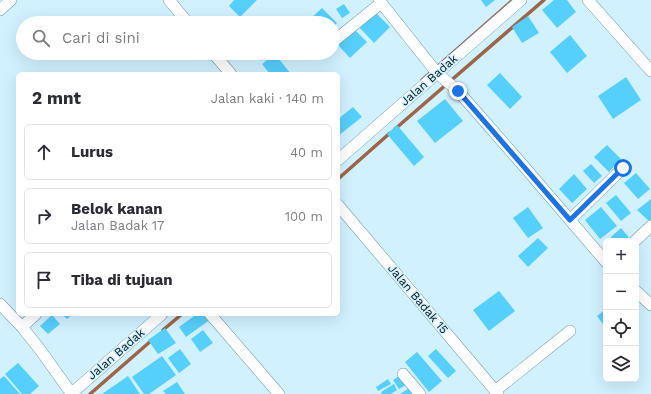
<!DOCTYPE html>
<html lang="id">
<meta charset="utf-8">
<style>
body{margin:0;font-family:"Work Sans",sans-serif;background:#f7f7f7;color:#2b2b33}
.controls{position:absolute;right:12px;bottom:12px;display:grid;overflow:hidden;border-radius:6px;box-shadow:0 4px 16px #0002}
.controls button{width:36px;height:36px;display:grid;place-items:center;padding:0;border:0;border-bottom:1px solid #e1e1e2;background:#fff;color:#2b2b33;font:20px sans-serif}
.stop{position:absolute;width:12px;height:12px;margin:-9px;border:3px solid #1a73e8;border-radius:50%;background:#fff}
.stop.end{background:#1a73e8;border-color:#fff;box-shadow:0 1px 4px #0008}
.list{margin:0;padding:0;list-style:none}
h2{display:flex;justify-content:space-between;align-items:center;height:52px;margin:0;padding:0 16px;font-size:17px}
h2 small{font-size:13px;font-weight:400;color:#7c7c81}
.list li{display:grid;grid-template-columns:26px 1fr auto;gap:12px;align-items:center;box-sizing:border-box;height:56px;margin:0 8px 8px;padding:0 8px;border:1px solid #e1e1e2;border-radius:6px}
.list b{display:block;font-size:15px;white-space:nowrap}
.list p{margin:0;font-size:13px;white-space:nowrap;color:#7c7c81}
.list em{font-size:13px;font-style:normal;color:#7c7c81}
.icon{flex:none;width:22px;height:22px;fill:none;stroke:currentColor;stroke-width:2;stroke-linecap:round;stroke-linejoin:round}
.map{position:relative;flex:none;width:651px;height:394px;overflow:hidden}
.search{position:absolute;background:#fff;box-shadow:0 4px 16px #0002;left:16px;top:16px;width:324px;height:44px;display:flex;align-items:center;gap:10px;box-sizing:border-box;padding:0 14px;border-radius:22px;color:#7c7c81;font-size:15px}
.panel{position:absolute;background:#fff;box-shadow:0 4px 16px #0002;left:16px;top:72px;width:324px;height:244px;border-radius:6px}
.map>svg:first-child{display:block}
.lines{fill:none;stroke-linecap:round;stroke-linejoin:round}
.stream{stroke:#9e6447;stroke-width:3.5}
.building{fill:#55cffb}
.minor-casing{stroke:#7399a9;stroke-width:12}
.minor{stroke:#fff;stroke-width:11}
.route{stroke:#1a73e8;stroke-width:5}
.labels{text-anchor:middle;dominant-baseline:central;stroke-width:3;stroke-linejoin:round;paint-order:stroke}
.street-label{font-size:12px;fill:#0e1d23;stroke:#d1f1ff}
</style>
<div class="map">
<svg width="651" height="394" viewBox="0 0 651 394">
<rect width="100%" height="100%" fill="#d1f1ff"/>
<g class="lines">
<path class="stream" d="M422,80L513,0
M395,129L544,0
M338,179L390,133
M163,330L182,314
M90,394L152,340"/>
</g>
<path class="building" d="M234,0H257L240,17L229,6Z
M481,0H495L486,7Z
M554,0H567L576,12L557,28L542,10Z
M344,4L350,13L342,18L336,9Z
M322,8L337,23L333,28V23H306Z
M373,10L390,27L374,43L357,25Z
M528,16L539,33L522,43L512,27Z
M355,30L367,42L350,58L338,45Z
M570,35L587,56L567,73L550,52Z
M275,54L291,74H270L262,64Z
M500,73L522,97L510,109L487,85Z
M626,77L641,100L613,119L598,96Z
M445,99L463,121L435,143L417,121Z
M353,107L362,117L338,136V119Z
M397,125L424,157L414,166L387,134Z
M607,145L621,159L609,172L594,157Z
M591,164L602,176L594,183L583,171Z
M636,173L650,189L638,199L624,183Z
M574,174L587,189L572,203L559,189Z
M616,195L631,213L621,221L606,203Z
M651,199V223L637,210Z
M528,207L543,228L528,238L513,218Z
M601,207L617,226L600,239L585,220Z
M621,228L631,240L629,241H613L611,237Z
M538,238L548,248L528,267L518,256Z
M499,291L515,311L489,331L473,310Z
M606,309V326L605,327L597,316Z
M62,314H73L67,319Z
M197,314H207L211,319L186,337L179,327Z
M52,315L60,324L48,334L40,326Z
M165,328L176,343L158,354L148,340Z
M203,330L213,343L200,352L191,339Z
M180,349L191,364L179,373L168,358Z
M436,349L456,371L448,378L428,356Z
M417,352L442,381L429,392L405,362Z
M162,356L176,375L149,394H144L132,377Z
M18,363L39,386L30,394H22L5,374Z
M402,374L408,384L399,389L393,380Z
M4,376L20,394H0V379Z
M128,376L140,394H102Z
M388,379L391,384L378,391L376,387Z
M177,382L185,394H166L163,391Z
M394,384L397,390L391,394H382L381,392Z
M411,387L416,394H400Z"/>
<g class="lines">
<defs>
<path id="minor" d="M169,0L188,23
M379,0L437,73L458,91L521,163L606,262
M588,0L651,71
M0,10L11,0
M334,41L381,3
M213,53L231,74
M338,160L521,0
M338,205L498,394
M570,220L623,168
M635,241L651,226
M636,291L651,305
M0,304L22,327
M36,314L22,327L41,351L71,393
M210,314L279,394
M403,374L420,394
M495,391L570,331
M71,394L162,314"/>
</defs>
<use href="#minor" class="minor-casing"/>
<use href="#minor" class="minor"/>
</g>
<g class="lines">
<path class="route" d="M458,91L570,220L623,168"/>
</g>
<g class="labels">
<g class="street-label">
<text transform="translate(429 80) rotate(-41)">Jalan Badak</text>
<text transform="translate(418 299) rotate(50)">Jalan Badak 15</text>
<text transform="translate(116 354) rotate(-41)">Jalan Badak</text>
</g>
</g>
</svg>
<div class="controls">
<button>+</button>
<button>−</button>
<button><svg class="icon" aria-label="locate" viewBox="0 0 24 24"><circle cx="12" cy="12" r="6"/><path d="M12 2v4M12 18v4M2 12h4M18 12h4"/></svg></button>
<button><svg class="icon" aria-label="layers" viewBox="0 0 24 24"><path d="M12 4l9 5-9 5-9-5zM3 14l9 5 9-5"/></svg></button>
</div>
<div class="stop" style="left:623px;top:168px"></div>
<div class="stop end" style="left:458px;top:91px"></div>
<div class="search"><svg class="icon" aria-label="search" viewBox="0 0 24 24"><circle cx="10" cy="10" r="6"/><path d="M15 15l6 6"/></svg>Cari di sini</div>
<section class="panel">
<h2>2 mnt<small>Jalan kaki · 140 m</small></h2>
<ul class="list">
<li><svg class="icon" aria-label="ahead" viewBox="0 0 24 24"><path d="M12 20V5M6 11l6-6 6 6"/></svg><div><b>Lurus</b></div><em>40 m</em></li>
<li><svg class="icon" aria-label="right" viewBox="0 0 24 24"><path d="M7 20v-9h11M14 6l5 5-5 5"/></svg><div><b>Belok kanan</b><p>Jalan Badak 17</p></div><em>100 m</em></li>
<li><svg class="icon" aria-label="arrive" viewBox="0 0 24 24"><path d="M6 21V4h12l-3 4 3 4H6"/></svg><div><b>Tiba di tujuan</b></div></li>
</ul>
</section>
</div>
